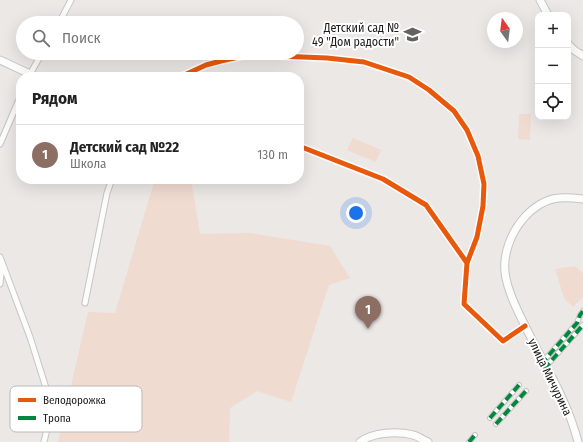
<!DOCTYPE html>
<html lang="ru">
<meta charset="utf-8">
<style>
body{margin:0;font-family:"Fira Sans Condensed",sans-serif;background:#f2f2f2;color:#222}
.controls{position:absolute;right:12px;top:12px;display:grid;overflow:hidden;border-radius:8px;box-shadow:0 4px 16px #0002}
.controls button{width:36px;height:36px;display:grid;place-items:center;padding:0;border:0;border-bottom:1px solid #e0e0e0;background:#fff;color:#222;font:20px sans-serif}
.compass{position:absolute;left:487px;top:12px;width:36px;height:36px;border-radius:50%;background:#fff;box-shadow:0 4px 16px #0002;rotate:346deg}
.you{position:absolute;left:356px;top:213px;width:14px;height:14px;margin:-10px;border:3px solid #fff;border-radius:50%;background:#1a73e8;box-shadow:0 0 0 6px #1a73e833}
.badge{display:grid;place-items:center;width:26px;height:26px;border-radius:50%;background:#7c3aed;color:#fff;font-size:13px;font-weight:700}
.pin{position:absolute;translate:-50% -33px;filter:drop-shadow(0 1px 2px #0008)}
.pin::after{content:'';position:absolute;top:21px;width:14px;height:12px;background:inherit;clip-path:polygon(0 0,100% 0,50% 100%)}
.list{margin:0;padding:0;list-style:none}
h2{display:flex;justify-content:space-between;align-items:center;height:52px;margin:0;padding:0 16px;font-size:17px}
h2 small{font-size:13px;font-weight:400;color:#767676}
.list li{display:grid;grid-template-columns:26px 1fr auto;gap:12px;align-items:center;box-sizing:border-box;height:60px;padding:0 16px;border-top:1px solid #e0e0e0}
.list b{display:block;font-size:15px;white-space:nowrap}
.list p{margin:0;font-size:13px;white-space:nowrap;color:#767676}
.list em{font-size:13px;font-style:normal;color:#767676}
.icon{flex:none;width:22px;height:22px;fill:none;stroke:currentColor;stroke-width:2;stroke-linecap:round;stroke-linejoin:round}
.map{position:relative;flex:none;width:583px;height:442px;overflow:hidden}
.search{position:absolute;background:#fff;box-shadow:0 4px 16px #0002;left:16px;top:16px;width:288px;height:44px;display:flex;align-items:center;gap:10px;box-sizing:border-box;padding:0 14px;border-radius:22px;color:#767676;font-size:15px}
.panel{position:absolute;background:#fff;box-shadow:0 4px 16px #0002;left:16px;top:72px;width:288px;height:112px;border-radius:16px}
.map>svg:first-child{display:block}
.green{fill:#f0dbd0}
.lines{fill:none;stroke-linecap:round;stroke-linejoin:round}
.pedestrian-casing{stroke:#c7c5c3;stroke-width:6}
.minor-casing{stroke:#c7c5c3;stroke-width:7}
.tertiary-casing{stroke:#c7c5c3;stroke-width:9}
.pedestrian{stroke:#fcfcfb;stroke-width:4}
.minor{stroke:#fcfcfb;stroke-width:5}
.tertiary{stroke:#fcfcfb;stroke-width:7}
.quiet{stroke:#00873e;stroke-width:4;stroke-dasharray:8 4;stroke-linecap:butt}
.cycleway-casing{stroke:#fff;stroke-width:8}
.cycleway{stroke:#e8590c;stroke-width:5}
.labels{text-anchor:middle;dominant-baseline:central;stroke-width:4;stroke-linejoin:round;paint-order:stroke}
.poi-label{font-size:12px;fill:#1d1b1b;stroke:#fff;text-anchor:end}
.street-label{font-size:12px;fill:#1d1b1b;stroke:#fff}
.key{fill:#fff;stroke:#bbb;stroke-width:1}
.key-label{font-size:11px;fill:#1d1b1b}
</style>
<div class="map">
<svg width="583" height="442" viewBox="0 0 583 442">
<rect width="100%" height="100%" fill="#ebe8e6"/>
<path class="green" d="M519,114H531L530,140L518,139Z
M353,138L381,150L376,162L347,150Z
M155,179H191L200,234L250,233L330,246L350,278L329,285L291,402L257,391L230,408L229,442H58L88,312L115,313Z
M575,266L583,273V297L573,307L564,298L555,269Z"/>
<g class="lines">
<defs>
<path id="pedestrian" d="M547,357L577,323L580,315L583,311
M550,362L583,325
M490,418L519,385
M496,424L526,391
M469,442L475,435"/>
<path id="minor" d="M59,23L71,0
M29,76L42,53
M180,77L206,65L221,61L243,56L264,55L278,56L327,58L364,62L409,77L429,90L454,111L467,130L478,156L484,184L483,206L477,237L467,263L464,304L503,341L525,326
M0,144L21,95
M299,146L383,179L426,205L467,263
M0,257L30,337L52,407L44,442
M0,284L2,264
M85,303L107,193L112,179"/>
<path id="tertiary" d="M540,0L548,15
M568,44L574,50L583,56
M0,60L30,74
M360,442C373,432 398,431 413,435C418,436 423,440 428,442
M578,442C569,406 550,373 532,340C523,321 507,293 505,272C503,254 511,233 523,219C531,209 545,199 559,198C567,197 575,198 583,199"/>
</defs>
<use href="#pedestrian" class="pedestrian-casing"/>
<use href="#minor" class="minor-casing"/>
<use href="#tertiary" class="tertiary-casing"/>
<use href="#pedestrian" class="pedestrian"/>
<use href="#minor" class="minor"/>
<use href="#tertiary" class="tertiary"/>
<path class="quiet" d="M541,364L577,323L580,315L583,311
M544,369L583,325
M490,418L519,385
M496,424L526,391
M469,442L475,435"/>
<defs>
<path id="cycleway" d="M180,77L206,65L221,61L243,56L264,55L278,56L327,58L364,62L409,77L429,90L454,111L467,130L478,156L484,184L483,206L477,237L467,263L464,304L503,341L525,326
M299,146L383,179L426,205L467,263"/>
</defs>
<use href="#cycleway" class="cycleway-casing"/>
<use href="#cycleway" class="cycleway"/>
</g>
<defs>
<symbol id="school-bare" viewBox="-9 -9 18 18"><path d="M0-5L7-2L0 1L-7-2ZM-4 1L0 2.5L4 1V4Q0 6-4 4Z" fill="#656362" stroke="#fff" stroke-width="2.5" paint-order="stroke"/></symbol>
</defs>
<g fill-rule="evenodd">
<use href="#school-bare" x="400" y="22" width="25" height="25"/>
</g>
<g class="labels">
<g class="poi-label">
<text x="399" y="28">Детский сад №<tspan x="399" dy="14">49 "Дом радости"</tspan></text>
</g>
<g class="street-label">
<text transform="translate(550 377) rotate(64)">улица Мичурина</text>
</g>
</g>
<rect x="10" y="386" width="132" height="46" rx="6" class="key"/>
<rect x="18" y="398" width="18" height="4" fill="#e8590c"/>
<rect x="18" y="416" width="18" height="4" fill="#00873e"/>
<g class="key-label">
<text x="43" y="404">Велодорожка</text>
<text x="43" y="422">Тропа</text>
</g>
</svg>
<div class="controls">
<button>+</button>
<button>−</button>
<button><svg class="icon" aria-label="locate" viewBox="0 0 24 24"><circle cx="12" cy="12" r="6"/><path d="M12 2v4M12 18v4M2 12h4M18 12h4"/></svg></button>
</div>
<svg class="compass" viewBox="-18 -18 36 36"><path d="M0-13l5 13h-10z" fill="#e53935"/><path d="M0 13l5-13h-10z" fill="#767676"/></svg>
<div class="you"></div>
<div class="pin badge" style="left:368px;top:329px;background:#8d6e63">1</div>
<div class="search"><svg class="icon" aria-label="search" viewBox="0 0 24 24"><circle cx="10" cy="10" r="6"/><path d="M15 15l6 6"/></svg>Поиск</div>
<section class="panel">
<h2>Рядом<small></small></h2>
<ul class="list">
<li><span class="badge" style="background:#8d6e63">1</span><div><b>Детский сад №22</b><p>Школа</p></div><em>130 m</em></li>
</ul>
</section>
</div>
